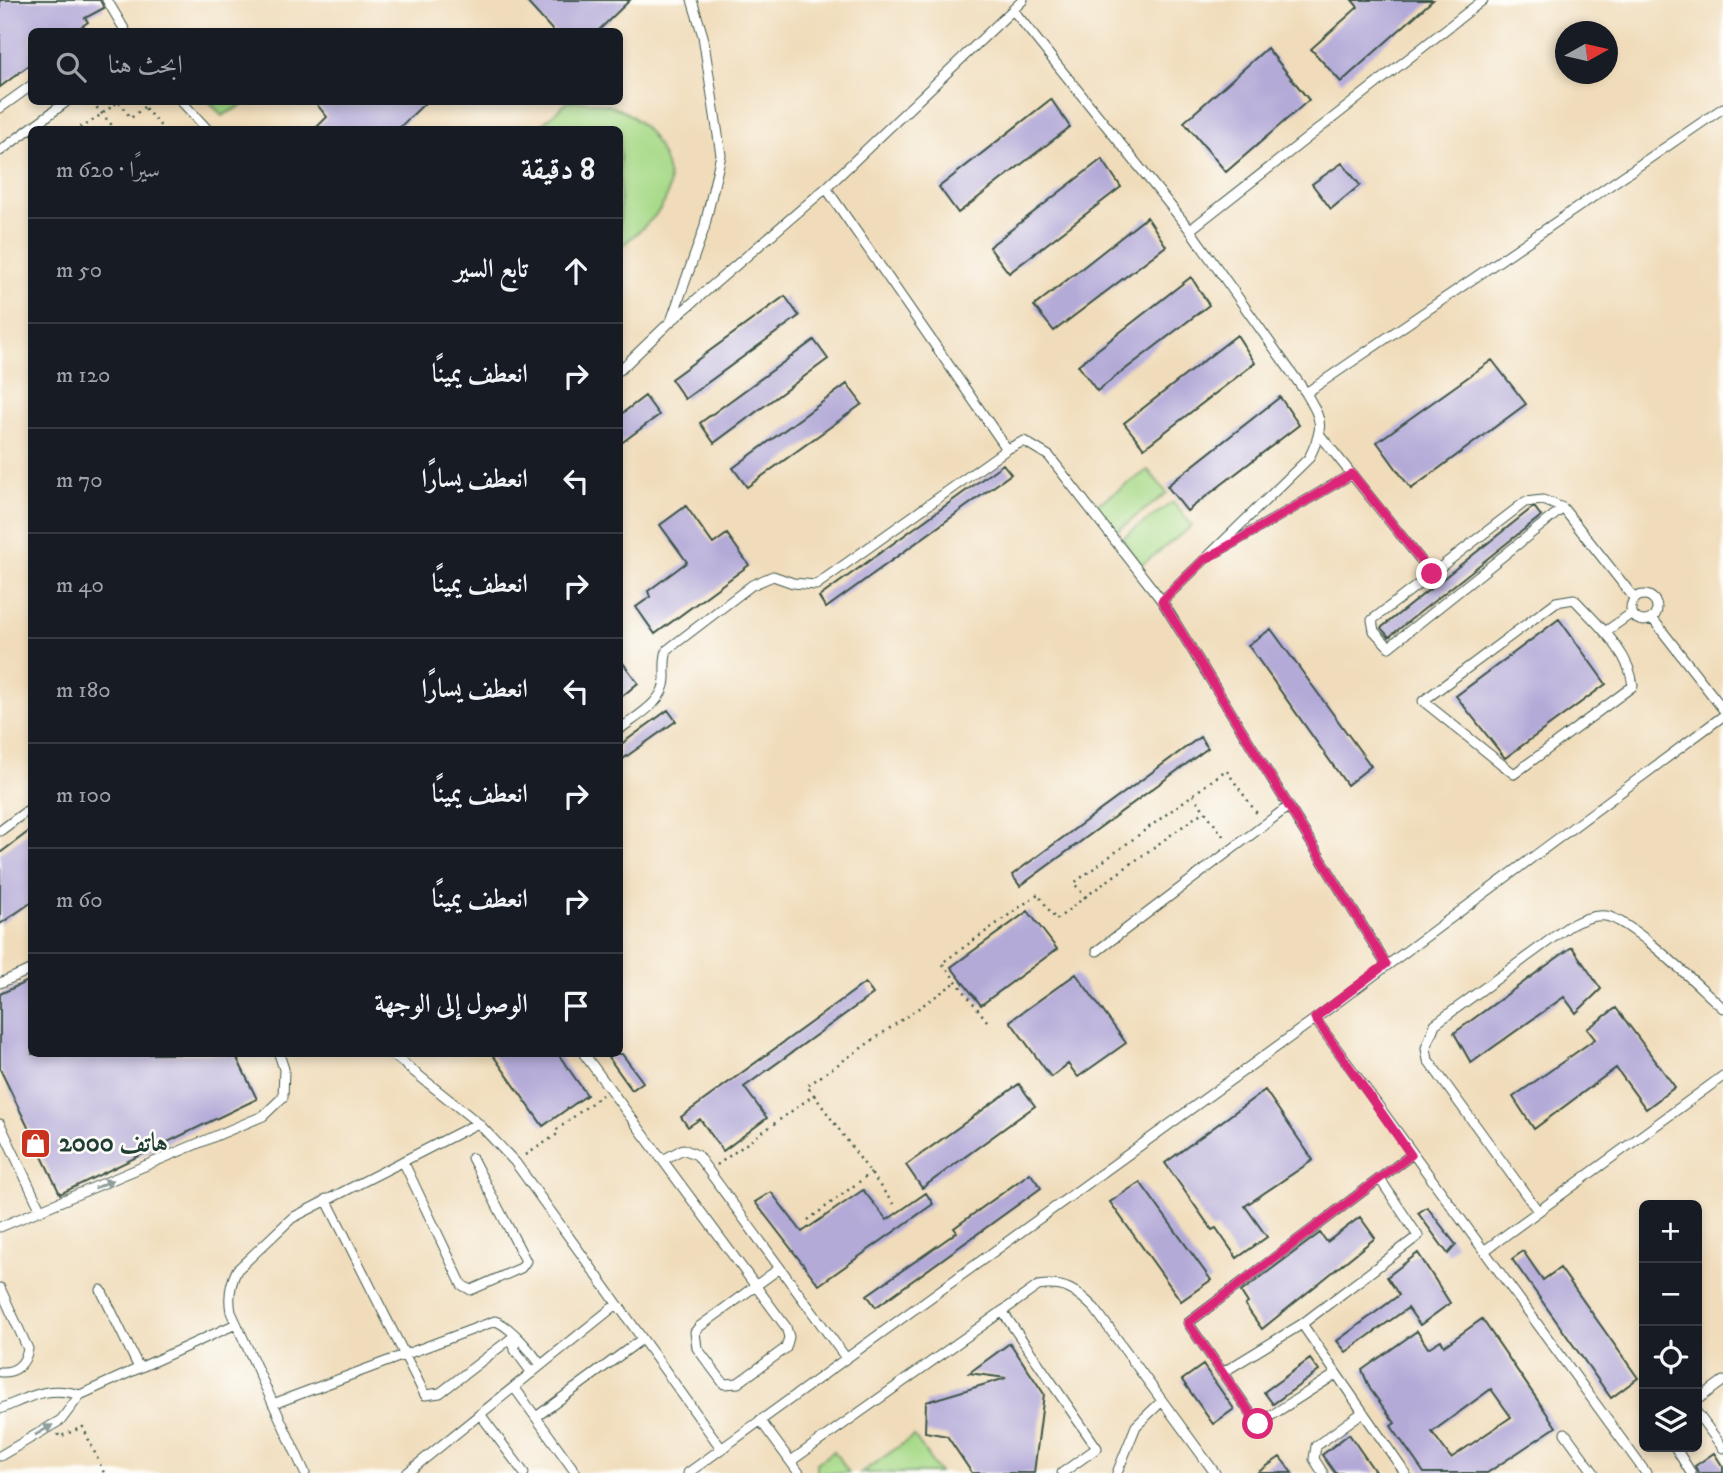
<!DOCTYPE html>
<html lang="ar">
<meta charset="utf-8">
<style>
body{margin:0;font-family:"IM FELL DW Pica",Amiri,serif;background:#20242c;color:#f1f3f6;direction:rtl}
.controls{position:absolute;right:21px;bottom:21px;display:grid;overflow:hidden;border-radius:10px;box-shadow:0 4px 10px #0003}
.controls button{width:63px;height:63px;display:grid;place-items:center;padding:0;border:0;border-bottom:2px solid #363941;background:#171b24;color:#f1f3f6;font:35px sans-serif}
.compass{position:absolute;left:1555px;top:21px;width:63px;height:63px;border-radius:50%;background:#171b24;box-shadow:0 4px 10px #0003;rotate:82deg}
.stop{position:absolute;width:21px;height:21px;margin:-16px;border:5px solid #db2777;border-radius:50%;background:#fff}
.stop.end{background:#db2777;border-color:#fff;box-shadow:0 2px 7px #0008}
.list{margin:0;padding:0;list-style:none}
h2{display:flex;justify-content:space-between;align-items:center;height:91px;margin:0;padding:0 28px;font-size:30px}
h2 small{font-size:23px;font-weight:400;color:#9ea1a6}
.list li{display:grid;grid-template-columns:46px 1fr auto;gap:21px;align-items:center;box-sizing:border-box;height:105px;padding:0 28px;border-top:2px solid #363941}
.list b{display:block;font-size:26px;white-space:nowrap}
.list em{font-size:23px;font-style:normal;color:#9ea1a6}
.icon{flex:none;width:38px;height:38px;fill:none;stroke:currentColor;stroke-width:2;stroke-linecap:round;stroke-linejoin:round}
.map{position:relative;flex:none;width:1723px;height:1473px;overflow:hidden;direction:ltr}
.search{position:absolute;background:#171b24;box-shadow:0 4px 10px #0003;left:28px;top:28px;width:595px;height:77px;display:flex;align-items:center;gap:18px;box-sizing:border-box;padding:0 24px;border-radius:10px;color:#9ea1a6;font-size:26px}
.panel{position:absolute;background:#171b24;box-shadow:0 4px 10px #0003;left:28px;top:126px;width:595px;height:931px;border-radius:10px;direction:rtl}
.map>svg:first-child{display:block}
.green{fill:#a8da89;stroke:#648c5e;stroke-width:2}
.building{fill:#b4aad8;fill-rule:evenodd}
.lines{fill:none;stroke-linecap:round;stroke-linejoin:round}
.lane-casing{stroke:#3e5548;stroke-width:11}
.path{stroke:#3e5548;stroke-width:2.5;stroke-dasharray:2 5;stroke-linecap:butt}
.lane{stroke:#fff;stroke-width:9}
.oneway{fill:#8f9e9a}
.route{stroke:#db2777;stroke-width:9}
.labels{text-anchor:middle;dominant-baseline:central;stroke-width:5;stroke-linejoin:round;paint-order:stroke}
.poi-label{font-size:26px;font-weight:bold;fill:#1f3d34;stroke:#fdfcf7;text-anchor:start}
</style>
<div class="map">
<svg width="1723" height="1473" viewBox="0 0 1723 1473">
<rect width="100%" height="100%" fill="#fdfcf7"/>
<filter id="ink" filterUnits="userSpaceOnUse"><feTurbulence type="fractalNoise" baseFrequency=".0143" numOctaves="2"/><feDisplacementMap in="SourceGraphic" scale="14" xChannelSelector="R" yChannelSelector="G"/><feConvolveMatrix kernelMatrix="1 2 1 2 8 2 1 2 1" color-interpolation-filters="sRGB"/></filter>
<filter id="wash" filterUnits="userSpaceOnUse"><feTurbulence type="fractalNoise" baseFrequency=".00686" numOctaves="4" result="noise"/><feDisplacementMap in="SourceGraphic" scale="28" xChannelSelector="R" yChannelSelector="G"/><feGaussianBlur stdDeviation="1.57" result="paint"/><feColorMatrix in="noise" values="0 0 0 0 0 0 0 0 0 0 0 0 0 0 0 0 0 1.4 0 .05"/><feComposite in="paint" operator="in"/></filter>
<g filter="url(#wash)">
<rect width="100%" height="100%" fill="#f0dcba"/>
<path class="green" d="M210,102H248L222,116Z
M567,102C585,100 604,102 621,110C648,122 676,165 667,196C660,217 635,233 620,248V130L537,129Z
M1148,470L1167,493L1114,533L1096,505Z
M1173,502L1192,526L1140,566L1122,538Z
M914,1436L939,1473H861Z
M834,1451L849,1473H817V1463Z"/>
<g id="blocks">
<path class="building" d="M0,0H100L104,8L85,18L88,22L74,32H32V63L0,87Z
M525,0H630L597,32H554Z
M1352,0H1433L1341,82L1311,49L1358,7Z
M1267,48L1309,100L1226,172L1184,122Z
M1051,99L1070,127L958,213L939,187Z
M315,102H426L397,130H314L327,117Z
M1102,159L1121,187L1009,273L989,247Z
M1342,163L1360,185L1331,209L1312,184Z
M1147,217L1166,246L1054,331L1034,306Z
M1191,277L1209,305L1097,391L1078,365Z
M785,296L799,316L685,399L671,379Z
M1237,335L1255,363L1144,448L1124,423Z
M814,340L828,359L714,443L700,423Z
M1492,360L1526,404L1411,489L1377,442Z
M847,384L862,404L747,487L733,468Z
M645,396L659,415L620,444V415Z
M1280,397L1299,425L1187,511L1167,486Z
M1003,464L1011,474L826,608L819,597Z
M686,506L713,544L727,534L749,565L655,634L636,607L650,597L648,591L687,562L660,525Z
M1532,508H1535L1541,516L1389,637L1381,628Z
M1559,619L1606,684L1505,758L1456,696Z
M1271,629L1371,766L1347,785L1248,645Z
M620,659L638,683L620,698Z
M668,710L676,721L620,761V745Z
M1200,737L1208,748L1020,886L1012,875Z
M32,829V902L0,924V853Z
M1028,911L1057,949L981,1005L951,967Z
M1572,947L1601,989L1576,1013L1564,997L1471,1063L1454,1033Z
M1076,974L1126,1043L1078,1077L1068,1064L1051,1077L1010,1021Z
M32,979V1054H235L257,1099L60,1194L0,1069V994Z
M865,983L873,994L744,1087L767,1118L723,1151L700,1119L688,1127L681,1117Z
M1616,1008L1675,1087L1646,1109L1616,1068L1534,1129L1513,1097L1595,1039L1587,1029Z
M492,1054H558L587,1095L543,1126Z
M606,1054H622L643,1082L632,1090Z
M1019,1084L1035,1106L922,1188L906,1165Z
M1265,1090L1313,1160L1245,1206L1267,1237L1237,1258L1216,1228L1212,1230L1165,1163Z
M1030,1173L1041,1188L876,1307L867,1295L957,1232L954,1228Z
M1140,1182L1211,1280L1181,1301L1110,1202Z
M863,1190L887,1220L926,1193L933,1204L819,1285L755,1202L771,1192L802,1232Z
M1427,1207L1456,1245L1448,1254L1418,1213Z
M1360,1217L1375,1238L1262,1329L1245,1305L1248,1303L1241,1292L1320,1233L1327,1242Z
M1523,1251L1543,1280L1560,1268L1638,1378L1611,1398L1512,1259Z
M1418,1253L1450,1303L1420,1325L1408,1308L1346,1352L1337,1341L1399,1295L1387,1277Z
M1482,1319L1556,1427L1487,1473H1424L1391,1426L1395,1423L1370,1389L1362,1370L1417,1331L1428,1348L1441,1340L1444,1346ZM1491,1389L1511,1417L1451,1458L1432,1432Z
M1010,1343L1044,1394L1034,1473H972L947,1436L925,1432L926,1402L1006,1378L969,1373Z
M1310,1359L1319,1371L1273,1404L1264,1392Z
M1203,1365L1234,1409L1213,1424L1182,1380Z
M1349,1434L1376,1473H1335L1322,1455Z
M1714,1453L1723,1467V1473H1698L1695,1466Z
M1280,1457L1292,1473H1257Z"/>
</g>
</g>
<g filter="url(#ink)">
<use href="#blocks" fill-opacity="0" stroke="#3e5548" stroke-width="2"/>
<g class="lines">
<defs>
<path id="lane" d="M107,0L126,32
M1013,10L1190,230L1306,393C1323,422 1324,427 1309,458L1162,601
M182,102L208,130
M0,108L32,85
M0,151L66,102
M826,188L1007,449
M1190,230L1483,0
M671,321L704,229L721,155L703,36L692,0
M620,370L670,322L826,188L1023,0
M1306,393L1723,108
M1320,435L1432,574
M1563,508L1389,647L1374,631L1372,620L1525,502L1543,500L1563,508L1635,599
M1217,552L1352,474
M1631 608a13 13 0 1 1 26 0a13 13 0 1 1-26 0Z
M1574,599C1597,624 1630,652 1633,686L1514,774L1423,701L1556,602Z
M1652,618L1723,709
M1605,632L1632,613
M620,729C637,716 666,701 665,677C665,666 664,660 667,650L752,585L773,576L793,583L816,585L1007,449L1024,441L1049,456L1162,601L1386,964
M0,831L32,807
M1097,951L1289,806
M0,983L32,969
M1315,1019L1646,1473
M392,1054L478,1123L515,1162L721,1448
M584,1054L786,1327L789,1337L786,1348L738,1383L724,1384L697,1348L695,1332L699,1327L780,1268
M0,1124L41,1211
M663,1160L683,1149L697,1155L846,1358
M403,1161L462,1285L471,1290L521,1268L526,1261L472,1158
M326,1199L425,1395L440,1393L513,1337
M1538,1211L1428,1060L1426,1048L1435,1024L1569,926C1580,920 1593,914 1606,916C1633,921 1699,987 1723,1008
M0,1227L263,1116L283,1097L284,1069L279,1054
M1484,1251L1723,1076
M0,1288L28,1349C25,1364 16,1373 0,1372
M101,1290L139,1368
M1002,1311L1097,1448L1062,1473
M1302,1324L1405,1473
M513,1337L515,1350L532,1373
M1222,1373L1302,1324L1418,1236L1380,1179
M1336,1374L1258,1424L1188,1323L1411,1155
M514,1387L576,1473
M1697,1400L1723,1381
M273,1404L495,1321C509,1325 532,1352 541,1365
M0,1409C30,1397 48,1385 80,1395
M1697,1413L1723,1448
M480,1414L524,1473
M536,1417L642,1339
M760,1420L799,1473
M1565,1433L1594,1473
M1675,1447L1691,1473
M0,1456L61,1420L80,1395L236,1324
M791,1461L1038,1286C1064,1282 1076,1290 1095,1309L1215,1473
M305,1473L231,1312C228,1297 230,1284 237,1270L292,1218L478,1123
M407,1473L617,1304
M688,1473L1315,1019L1723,716
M1117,1473L1136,1426L1162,1401
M1323,1473L1314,1459L1316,1446L1363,1412"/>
</defs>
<use href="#lane" class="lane-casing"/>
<path class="path" d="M92,102L116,130
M119,102L131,118L144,107
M145,102L144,107L164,130
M73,130L88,124L118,102
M1193,795L1226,840
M1085,897L1204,811
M987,1021L942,963L1038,894L1056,920L1085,897L1074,883L1226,770L1258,815
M814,1095L896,1208
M526,1155L556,1135L555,1131L602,1095
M717,1165L814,1095L807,1086L956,982
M808,1220L871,1173
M58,1434L59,1437L83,1427L104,1473"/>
<use href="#lane" class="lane"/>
</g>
<defs><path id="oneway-solid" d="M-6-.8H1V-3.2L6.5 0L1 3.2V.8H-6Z" transform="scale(1.75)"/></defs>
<g class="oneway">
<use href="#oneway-solid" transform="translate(104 1184) rotate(-23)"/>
<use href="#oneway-solid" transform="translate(44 1430) rotate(-30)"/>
</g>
</g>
<g class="lines" filter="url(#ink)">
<path class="route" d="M1258,1424L1188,1323L1411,1155L1315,1018L1386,964L1162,601L1204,560L1352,474L1432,574"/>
</g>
<defs>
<symbol id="shop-square" viewBox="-11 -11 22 22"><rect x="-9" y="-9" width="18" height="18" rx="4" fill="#c8321e" stroke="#fdfcf7"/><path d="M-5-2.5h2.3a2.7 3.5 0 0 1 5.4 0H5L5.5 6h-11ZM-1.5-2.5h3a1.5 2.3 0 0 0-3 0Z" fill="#fff"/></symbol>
</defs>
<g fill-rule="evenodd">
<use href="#shop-square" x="18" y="1126" width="35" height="35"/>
</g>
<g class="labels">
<g class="poi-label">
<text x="59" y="1143">هاتف 2000</text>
</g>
</g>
</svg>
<div class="controls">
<button>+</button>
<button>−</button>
<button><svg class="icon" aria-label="locate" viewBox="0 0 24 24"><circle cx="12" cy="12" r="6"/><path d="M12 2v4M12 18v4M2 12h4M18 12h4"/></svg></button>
<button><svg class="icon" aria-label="layers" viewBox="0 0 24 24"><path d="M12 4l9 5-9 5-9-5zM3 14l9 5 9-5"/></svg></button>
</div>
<svg class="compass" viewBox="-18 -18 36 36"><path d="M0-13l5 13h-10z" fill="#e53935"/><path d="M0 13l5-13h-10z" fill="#9ea1a6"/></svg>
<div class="stop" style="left:1258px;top:1424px"></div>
<div class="stop end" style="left:1432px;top:574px"></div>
<div class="search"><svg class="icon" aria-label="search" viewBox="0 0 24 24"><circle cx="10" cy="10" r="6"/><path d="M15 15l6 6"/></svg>ابحث هنا</div>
<section class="panel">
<h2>8 دقيقة<small>سيرًا · 620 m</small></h2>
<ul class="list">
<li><svg class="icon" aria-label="ahead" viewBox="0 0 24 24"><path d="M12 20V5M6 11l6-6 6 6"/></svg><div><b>تابع السير</b></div><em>50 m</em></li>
<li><svg class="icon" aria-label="right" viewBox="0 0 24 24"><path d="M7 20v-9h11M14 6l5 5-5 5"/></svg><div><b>انعطف يمينًا</b></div><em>120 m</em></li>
<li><svg class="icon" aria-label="left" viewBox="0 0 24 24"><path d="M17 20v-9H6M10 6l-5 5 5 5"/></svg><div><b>انعطف يسارًا</b></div><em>70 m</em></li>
<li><svg class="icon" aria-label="right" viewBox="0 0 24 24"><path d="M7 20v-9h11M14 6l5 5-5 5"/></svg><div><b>انعطف يمينًا</b></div><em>40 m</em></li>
<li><svg class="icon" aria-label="left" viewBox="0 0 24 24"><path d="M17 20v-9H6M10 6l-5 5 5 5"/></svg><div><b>انعطف يسارًا</b></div><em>180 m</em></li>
<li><svg class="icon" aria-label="right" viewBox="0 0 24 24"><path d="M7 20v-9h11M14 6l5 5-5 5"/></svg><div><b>انعطف يمينًا</b></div><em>100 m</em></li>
<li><svg class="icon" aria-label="right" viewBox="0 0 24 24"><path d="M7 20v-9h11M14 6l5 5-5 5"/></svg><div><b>انعطف يمينًا</b></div><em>60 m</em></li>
<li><svg class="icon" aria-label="arrive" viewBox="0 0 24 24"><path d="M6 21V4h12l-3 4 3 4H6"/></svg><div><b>الوصول إلى الوجهة</b></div></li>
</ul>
</section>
</div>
